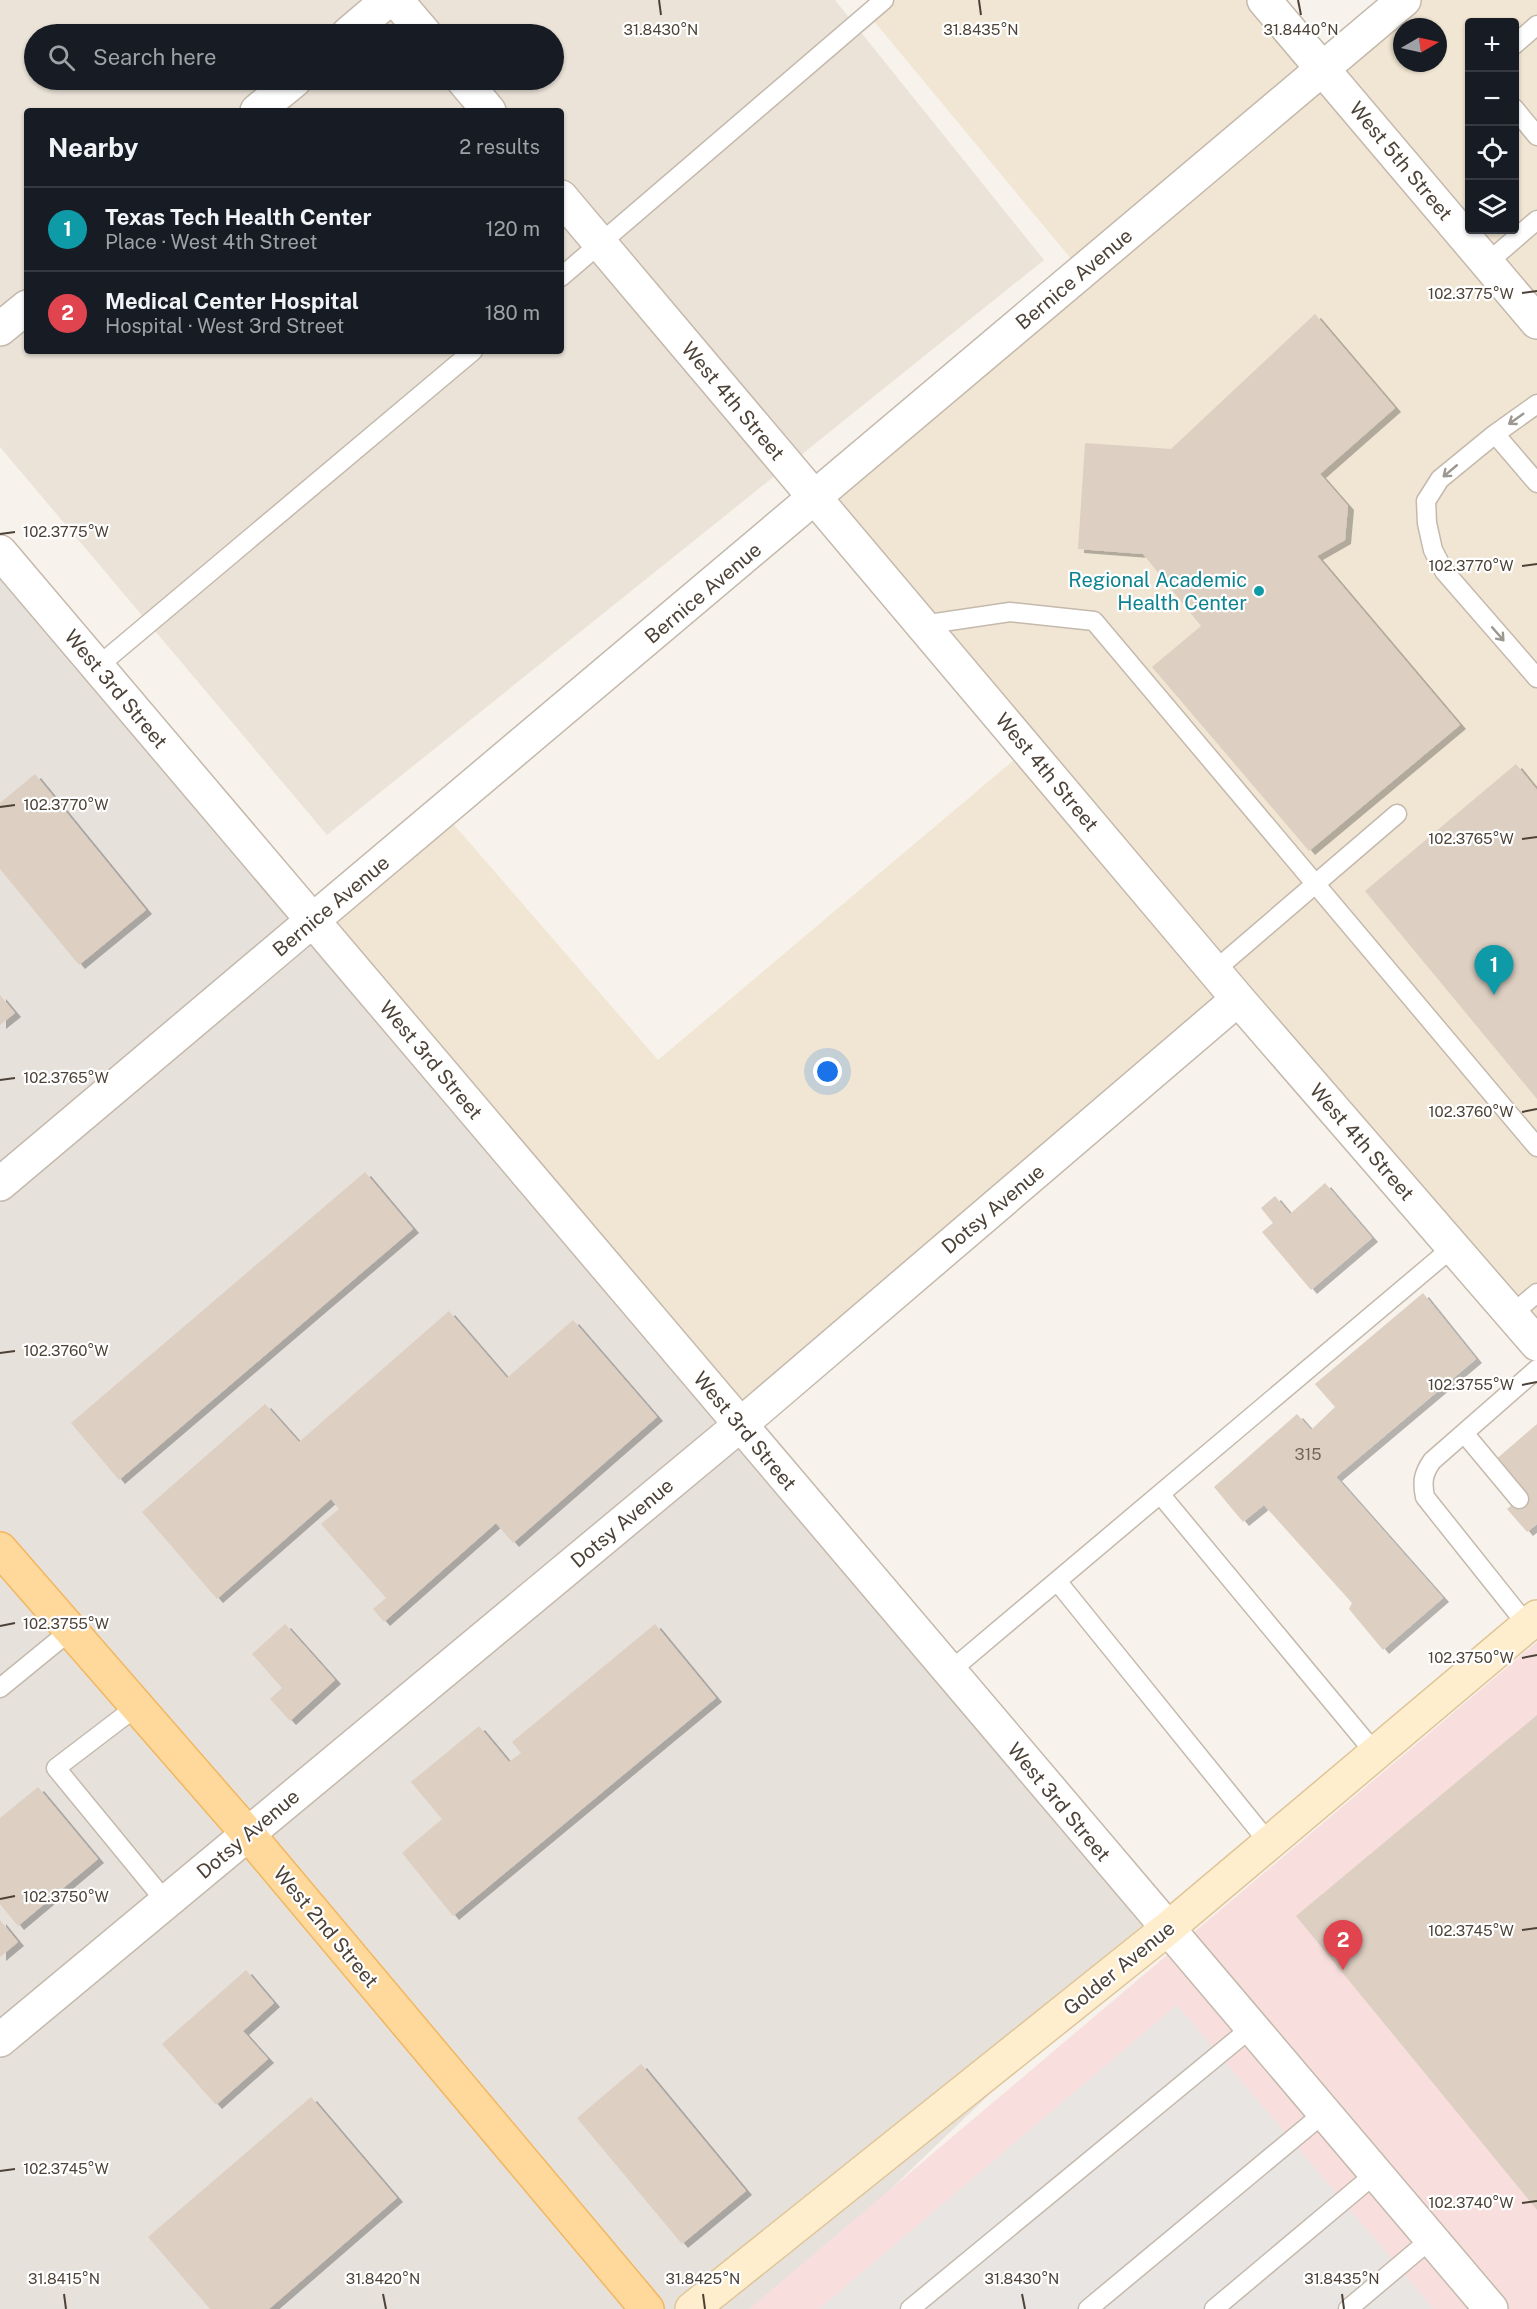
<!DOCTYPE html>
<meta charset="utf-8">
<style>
body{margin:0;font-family:"Public Sans",sans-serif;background:#242831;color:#f1f3f6}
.controls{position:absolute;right:18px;top:18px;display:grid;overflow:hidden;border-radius:6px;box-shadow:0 2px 4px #0004}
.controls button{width:54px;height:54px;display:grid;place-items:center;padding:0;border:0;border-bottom:2px solid #363941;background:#171b24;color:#f1f3f6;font:30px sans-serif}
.compass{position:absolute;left:1393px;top:18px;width:54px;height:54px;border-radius:50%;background:#171b24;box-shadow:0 2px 4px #0004;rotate:81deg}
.you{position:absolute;left:828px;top:1072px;width:21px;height:21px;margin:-15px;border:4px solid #fff;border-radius:50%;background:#1a73e8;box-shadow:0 0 0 9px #1a73e833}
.badge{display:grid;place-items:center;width:39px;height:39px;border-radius:50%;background:#d93025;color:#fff;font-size:20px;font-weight:700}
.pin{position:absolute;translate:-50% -50px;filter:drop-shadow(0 2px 3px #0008)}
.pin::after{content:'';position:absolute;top:32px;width:21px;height:18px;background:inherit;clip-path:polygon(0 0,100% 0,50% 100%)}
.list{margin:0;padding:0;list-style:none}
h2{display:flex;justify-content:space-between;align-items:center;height:78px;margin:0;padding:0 24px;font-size:26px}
h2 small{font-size:20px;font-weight:400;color:#9ea1a6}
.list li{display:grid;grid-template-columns:39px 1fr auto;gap:18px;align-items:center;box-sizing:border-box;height:84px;padding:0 24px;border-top:2px solid #363941}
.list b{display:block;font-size:22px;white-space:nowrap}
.list p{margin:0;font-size:20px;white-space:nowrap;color:#9ea1a6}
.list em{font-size:20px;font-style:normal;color:#9ea1a6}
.icon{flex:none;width:33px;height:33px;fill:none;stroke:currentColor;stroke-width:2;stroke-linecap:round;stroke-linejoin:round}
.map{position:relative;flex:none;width:1537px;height:2309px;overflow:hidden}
.search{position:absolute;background:#171b24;box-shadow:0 2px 4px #0004;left:24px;top:24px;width:540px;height:66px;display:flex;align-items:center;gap:15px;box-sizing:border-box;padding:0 21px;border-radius:33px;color:#9ea1a6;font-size:22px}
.panel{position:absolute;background:#171b24;box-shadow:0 2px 4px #0004;left:24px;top:108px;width:540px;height:246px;border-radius:6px}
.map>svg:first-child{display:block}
.residential{fill:#ebe3d8;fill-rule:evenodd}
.industrial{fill:#e7e1dc}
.education{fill:#f1e6d3;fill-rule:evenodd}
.medical{fill:#f8dfde}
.parking{fill:#e8e5e2}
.building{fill:#ddcfc2;filter:url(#shadow)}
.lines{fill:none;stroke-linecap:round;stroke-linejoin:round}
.service-casing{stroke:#c4b9ac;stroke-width:21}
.minor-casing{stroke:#c4b9ac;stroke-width:36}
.tertiary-casing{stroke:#c4b9ac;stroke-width:36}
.secondary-casing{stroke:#dfc598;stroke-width:36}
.primary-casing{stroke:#f2b65e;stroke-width:36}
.service{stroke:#fff;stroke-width:18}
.minor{stroke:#fff;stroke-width:33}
.tertiary{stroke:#fff;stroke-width:33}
.secondary{stroke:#ffeecd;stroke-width:33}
.primary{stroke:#ffd99c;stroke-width:33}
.oneway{stroke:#9d9791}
.ticks{fill:none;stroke:#4d4237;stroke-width:2}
.culture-dot{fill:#0f9aa8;stroke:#fff;stroke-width:2}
.labels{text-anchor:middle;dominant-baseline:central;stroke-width:4.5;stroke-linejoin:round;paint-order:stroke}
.number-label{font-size:16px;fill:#71655a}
.street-label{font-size:20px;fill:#4d4237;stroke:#fff}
.culture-label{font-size:20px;fill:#0d838f;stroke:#fff;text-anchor:end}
.ticks-label{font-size:15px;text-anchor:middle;fill:#4d4237;stroke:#fff;stroke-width:4.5;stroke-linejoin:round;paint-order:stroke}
</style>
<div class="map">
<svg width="1537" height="2309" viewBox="0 0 1537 2309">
<defs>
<filter id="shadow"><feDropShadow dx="6" dy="4" stdDeviation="0" flood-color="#0004"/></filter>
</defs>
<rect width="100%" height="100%" fill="#f7f2eb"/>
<path class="residential" d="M0,0H835L1044,260L327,835L0,447ZM34,34H554V80H34ZM27,111H561V351H27Z"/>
<path class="industrial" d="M0,552L1167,1929L1125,1964L766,2309H0Z"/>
<path class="education" d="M884,0H1264L1323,69L1404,0H1537V1344L1238,999L740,1425L313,921L443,812L658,1060L1027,749L815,497L1082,272L868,14ZM1470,22H1514V230H1470ZM1402,27H1438V63H1402Z"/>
<path class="medical" d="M1537,1642V2309H749L762,2298Z"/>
<path class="parking" d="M1177,2005L1434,2309H819Z"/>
<path class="building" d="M1315,314L1395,408L1320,474L1348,506L1345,540L1317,556L1460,725L1309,851L1152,667L1201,626L1143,554L1078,549L1085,443L1171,449Z
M1516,764L1537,790V1099L1365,891Z
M35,774L146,910L79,965L0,869V803Z
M0,995L15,1013L0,1025Z
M365,1172L413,1229L119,1480L71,1423Z
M1325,1183L1372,1238L1311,1290L1262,1232L1273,1223L1261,1208L1275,1196L1290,1214Z
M1423,1293L1476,1359L1336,1477L1443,1598L1383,1650L1349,1609L1352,1603L1264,1505L1243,1522L1214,1487L1297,1414L1311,1430L1335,1407L1315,1384Z
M449,1311L507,1378L573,1320L657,1417L513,1543L496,1523L384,1622L373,1609L386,1598L321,1524L339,1509L331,1499L217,1599L142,1512L265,1404L299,1442Z
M1537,1424V1524L1527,1532L1507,1509L1524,1495L1494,1461Z
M285,1624L335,1680L290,1721L270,1699L282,1688L252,1654Z
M655,1624L716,1698L453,1916L402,1853L442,1819L411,1782L479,1726L509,1762L521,1753L512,1742Z
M1537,1715V2210L1296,1916Z
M38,1787L98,1859L18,1926L0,1904V1818Z
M0,1920L18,1942L0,1957Z
M246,1970L274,2003L243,2031L268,2059L216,2105L162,2044Z
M641,2064L746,2191L682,2244L577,2118Z
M311,2097L397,2198L269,2309H210L148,2237Z"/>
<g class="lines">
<defs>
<path id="service" d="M1514,45L1537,25
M1514,108L1537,136
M1487,263L1537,220
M561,277L884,0
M1537,404L1495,434L1440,479L1426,501L1427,523L1433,550L1444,571L1537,678
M1495,434L1537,483
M922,625L1010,612L1094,621L1537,1147
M97,667L473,351
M1214,971L1397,814
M1512,1314L1537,1293
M1464,1433L1519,1499
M1160,1494L1375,1753
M1057,1581L1269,1843
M1527,1625L1425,1497C1422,1482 1423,1474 1432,1461L1537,1369
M949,1672L1453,1247
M0,1688L71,1630
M136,1707L56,1768L166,1902
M910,2309L1251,2028
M1088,2309L1324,2113
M1214,2309L1375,2174
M1348,2309L1431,2239"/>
<path id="minor" d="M396,0L425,34
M348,34L388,0
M463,80L489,111
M257,111L295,80
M561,197L1238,999L1537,1344
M0,329L27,307
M0,1184L1404,0
M0,2040L740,1425L1238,999"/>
<path id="tertiary" d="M1264,0L1537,322
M0,552L1491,2309"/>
<path id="secondary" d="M692,2309L1167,1929L1537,1617"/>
<path id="primary" d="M0,1549L248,1834L647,2309"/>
</defs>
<use href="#service" class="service-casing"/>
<use href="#minor" class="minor-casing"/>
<use href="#tertiary" class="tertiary-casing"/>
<use href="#secondary" class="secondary-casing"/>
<use href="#primary" class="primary-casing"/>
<use href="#service" class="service"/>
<use href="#minor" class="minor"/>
<use href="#tertiary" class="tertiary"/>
<use href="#secondary" class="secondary"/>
<use href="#primary" class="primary"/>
</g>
<defs><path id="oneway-shaft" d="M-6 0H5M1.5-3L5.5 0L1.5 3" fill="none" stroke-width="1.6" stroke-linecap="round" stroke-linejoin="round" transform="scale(1.5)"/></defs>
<g class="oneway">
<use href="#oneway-shaft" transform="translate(1516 419) rotate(145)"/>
<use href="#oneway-shaft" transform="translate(1450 471) rotate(140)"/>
<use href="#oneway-shaft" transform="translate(1498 634) rotate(49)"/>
</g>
<path class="ticks" d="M659,0L661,15M979,0L981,15M1298,0L1301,15M1522,293L1537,291M0,534L15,532M1522,566L1537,564M0,807L15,805M1522,839L1537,837M0,1080L15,1078M1522,1112L1537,1109M0,1353L15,1351M1522,1385L1537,1382M0,1626L15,1623M1522,1658L1537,1655M0,1899L15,1896M1522,1930L1537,1928M0,2171L15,2169M1522,2203L1537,2201M64,2294L66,2309M383,2294L386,2309M703,2294L705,2309M1022,2294L1025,2309M1342,2294L1344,2309"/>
<circle class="culture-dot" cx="1259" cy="591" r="6"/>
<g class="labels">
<g class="number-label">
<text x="1308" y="1454">315</text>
</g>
<g class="street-label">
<text transform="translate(1401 161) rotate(50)">West 5th Street</text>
<text transform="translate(1074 279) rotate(-40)">Bernice Avenue</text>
<text transform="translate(733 401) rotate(50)">West 4th Street</text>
<text transform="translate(703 593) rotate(-40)">Bernice Avenue</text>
<text transform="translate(116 689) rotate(50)">West 3rd Street</text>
<text transform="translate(1047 772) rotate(50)">West 4th Street</text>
<text transform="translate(331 906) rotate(-40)">Bernice Avenue</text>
<text transform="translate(431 1060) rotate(50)">West 3rd Street</text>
<text transform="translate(1362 1142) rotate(49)">West 4th Street</text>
<text transform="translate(993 1209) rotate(-40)">Dotsy Avenue</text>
<text transform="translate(745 1431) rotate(50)">West 3rd Street</text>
<text transform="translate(622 1523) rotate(-40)">Dotsy Avenue</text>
<text transform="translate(1059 1802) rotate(50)">West 3rd Street</text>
<text transform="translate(248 1834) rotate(-40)">Dotsy Avenue</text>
<text transform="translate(326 1927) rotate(50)">West 2nd Street</text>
<text transform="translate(1119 1968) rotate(-39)">Golder Avenue</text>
</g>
<g class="culture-label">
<text x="1247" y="580">Regional Academic<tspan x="1247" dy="23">Health Center</tspan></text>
</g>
</g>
<g class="ticks-label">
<text x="661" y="35">31.8430°N</text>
<text x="981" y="35">31.8435°N</text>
<text x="1301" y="35">31.8440°N</text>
<text x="1471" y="299">102.3775°W</text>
<text x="66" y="537">102.3775°W</text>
<text x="1471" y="571">102.3770°W</text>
<text x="66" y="810">102.3770°W</text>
<text x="1471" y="844">102.3765°W</text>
<text x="66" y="1083">102.3765°W</text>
<text x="1471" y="1117">102.3760°W</text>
<text x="66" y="1356">102.3760°W</text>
<text x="1471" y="1390">102.3755°W</text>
<text x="66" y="1629">102.3755°W</text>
<text x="1471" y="1663">102.3750°W</text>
<text x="66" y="1902">102.3750°W</text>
<text x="1471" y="1936">102.3745°W</text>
<text x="66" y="2174">102.3745°W</text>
<text x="1471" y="2208">102.3740°W</text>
<text x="64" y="2284">31.8415°N</text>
<text x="383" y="2284">31.8420°N</text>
<text x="703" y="2284">31.8425°N</text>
<text x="1022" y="2284">31.8430°N</text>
<text x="1342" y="2284">31.8435°N</text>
</g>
</svg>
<div class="controls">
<button>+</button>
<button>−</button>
<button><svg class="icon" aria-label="locate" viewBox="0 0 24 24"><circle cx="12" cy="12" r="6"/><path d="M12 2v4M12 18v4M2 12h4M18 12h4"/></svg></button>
<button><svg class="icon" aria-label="layers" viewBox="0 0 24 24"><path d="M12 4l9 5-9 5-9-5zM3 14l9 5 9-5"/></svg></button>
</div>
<svg class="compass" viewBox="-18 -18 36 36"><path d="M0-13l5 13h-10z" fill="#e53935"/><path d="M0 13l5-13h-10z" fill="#9ea1a6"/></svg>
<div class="you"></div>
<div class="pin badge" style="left:1494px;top:995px;background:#0f9aa8">1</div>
<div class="pin badge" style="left:1343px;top:1970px;background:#e0444e">2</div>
<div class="search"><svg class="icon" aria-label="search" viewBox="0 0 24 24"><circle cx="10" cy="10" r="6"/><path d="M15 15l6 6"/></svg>Search here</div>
<section class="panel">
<h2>Nearby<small>2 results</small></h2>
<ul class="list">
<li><span class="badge" style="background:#0f9aa8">1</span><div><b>Texas Tech Health Center</b><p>Place · West 4th Street</p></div><em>120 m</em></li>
<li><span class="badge" style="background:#e0444e">2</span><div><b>Medical Center Hospital</b><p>Hospital · West 3rd Street</p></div><em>180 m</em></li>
</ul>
</section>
</div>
